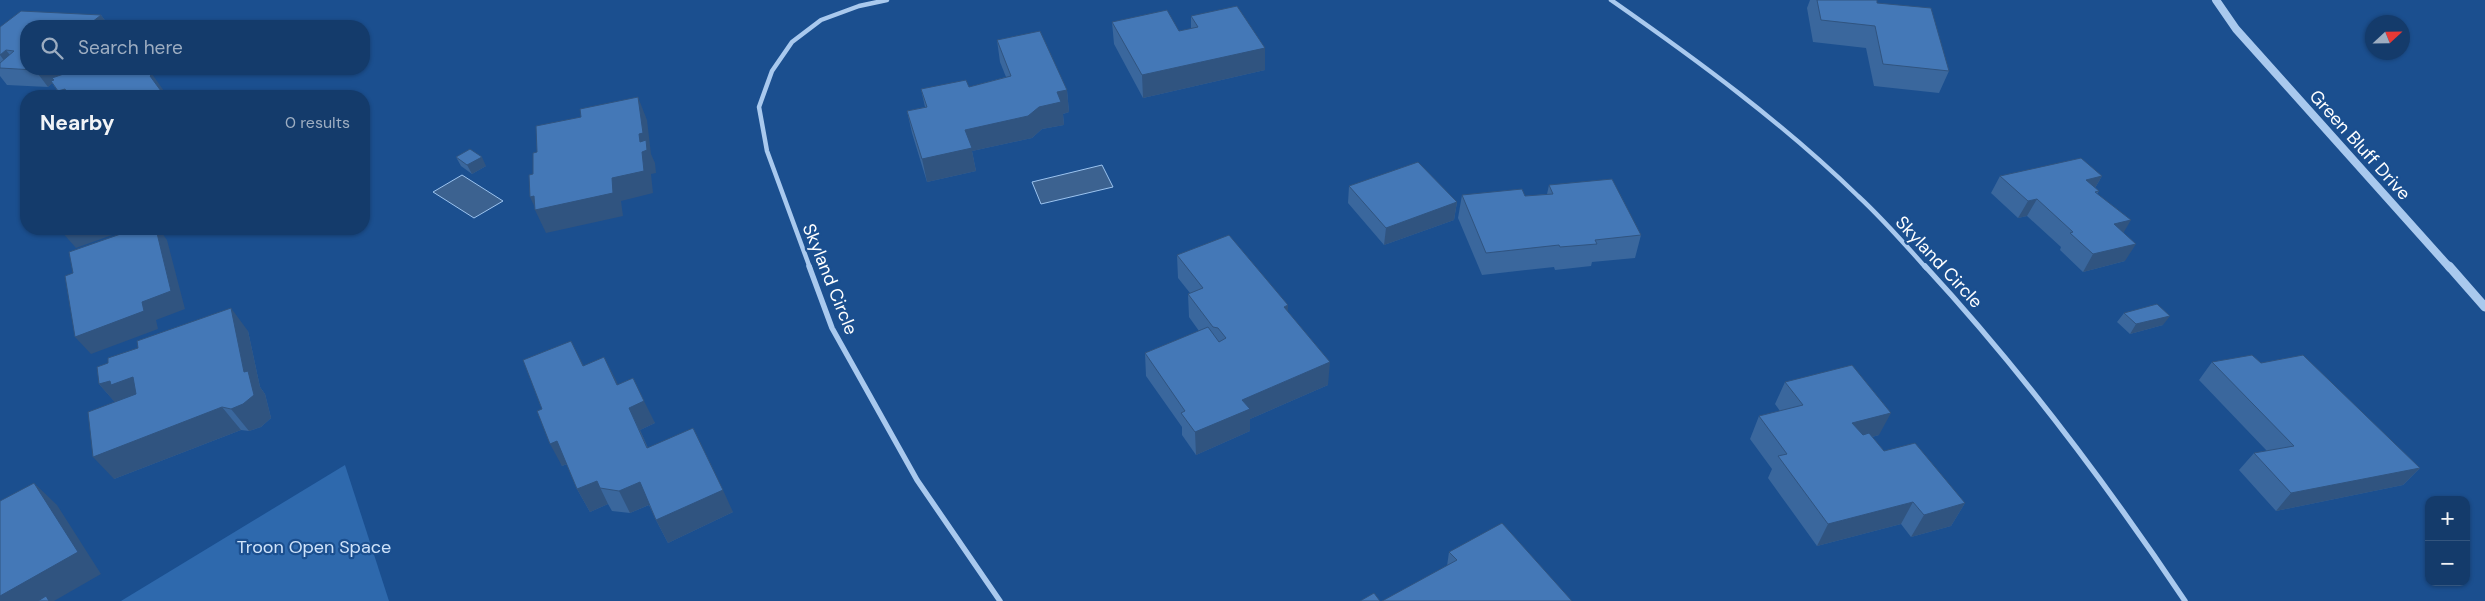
<!DOCTYPE html>
<meta charset="utf-8">
<style>
body{margin:0;font-family:"DM Sans",sans-serif;background:#1d4271;color:#f1f3f6}
.controls{position:absolute;right:15px;bottom:15px;display:grid;overflow:hidden;border-radius:10px;box-shadow:0 1px 4px #0004}
.controls button{width:45px;height:45px;display:grid;place-items:center;padding:0;border:0;border-bottom:1px solid #33557e;background:#143b6b;color:#f1f3f6;font:25px sans-serif}
.compass{position:absolute;left:2365px;top:15px;width:45px;height:45px;border-radius:50%;background:#143b6b;box-shadow:0 1px 4px #0004;rotate:68deg}
.list{margin:0;padding:0;list-style:none}
h2{display:flex;justify-content:space-between;align-items:center;height:65px;margin:0;padding:0 20px;font-size:21px}
h2 small{font-size:16px;font-weight:400;color:#9dadc1}
.icon{flex:none;width:28px;height:28px;fill:none;stroke:currentColor;stroke-width:2;stroke-linecap:round;stroke-linejoin:round}
.map{position:relative;flex:none;width:2485px;height:601px;overflow:hidden}
.search{position:absolute;background:#143b6b;box-shadow:0 1px 4px #0004;left:20px;top:20px;width:350px;height:55px;display:flex;align-items:center;gap:12px;box-sizing:border-box;padding:0 18px;border-radius:20px;color:#9dadc1;font-size:19px}
.panel{position:absolute;background:#143b6b;box-shadow:0 1px 4px #0004;left:20px;top:90px;width:350px;height:145px;border-radius:20px}
.map>svg:first-child{display:block}
.green{fill:#2e69ad}
.water{fill:#3c6290;stroke:#9cc4f0}
.lines{fill:none;stroke-linecap:round;stroke-linejoin:round}
.minor-far1{stroke:#a9c9ee;stroke-width:4.5}
.minor{stroke:#a9c9ee;stroke-width:5.5}
.tertiary-far1{stroke:#a9c9ee;stroke-width:8}
.tertiary{stroke:#a9c9ee;stroke-width:9}
.wall{fill:#3a679d}
.shaded-wall{fill:#305480}
.building{fill:#4478b7;stroke:#305480}
.labels{text-anchor:middle;dominant-baseline:central;stroke-width:4.5;stroke-linejoin:round;paint-order:stroke}
.street-label{font-size:18px;fill:#fff;stroke:#1b4f8f}
.park-label{font-size:18px;fill:#cfe3fa;stroke:#1b4f8f}
</style>
<div class="map">
<svg width="2485" height="601" viewBox="0 0 2485 601">
<rect width="100%" height="100%" fill="#1b4f8f"/>
<path class="green" d="M345,465L389,601H121Z"/>
<path class="water" d="M1102,165L1113,187L1041,204L1032,182Z
M462,175L503,201L474,218L433,192Z"/>
<g class="lines">
<path class="minor-far1" d="M1611,0C1697,60 1783,123 1858,196C1882,218 1904,243 1926,268
M810,268L767,151L759,107L772,71L792,42L821,20L859,6L887,0"/>
<path class="minor" d="M809,266L832,328L917,480L1000,601
M1925,266C2021,370 2106,483 2185,601"/>
<path class="tertiary-far1" d="M2216,0L2236,29L2450,268"/>
<path class="tertiary" d="M2449,266L2485,307"/>
</g>
<path class="wall" d="M1810,0H1877V3L1949,71L1939,93L1874,86L1866,48L1813,42L1807,8Z
M101,15L109,26H26V69H69L64,74L164,91L162,92L165,96H61L52,83L48,87L7,85L0,76V27Z
M1191,16L1265,70L1143,98L1114,44L1112,22L1179,31L1191,29Z
M997,40L1067,90L1069,112L1063,114L1064,125L1042,129L1032,138L972,151L976,171L927,182L912,133L907,111L925,107L921,89L969,87L1006,77L1000,62Z
M456,157L486,166L472,174L461,166Z
M2000,176H2102L2095,188L2099,191L2097,194L2124,232L2125,261L2083,272L2060,250L2061,247L2027,216L2018,218L1991,193Z
M1549,185L1641,235L1635,258L1592,262L1591,266L1555,270L1554,267L1482,275L1458,218L1462,195L1525,196L1547,194Z
M1349,186L1457,202L1454,220L1384,245L1348,203Z
M1177,255L1288,305L1287,311L1328,385L1250,419V431L1196,455L1182,435V427L1146,376L1145,353L1199,331L1189,317L1188,294L1190,293L1178,278Z
M2124,313L2163,325L2130,334L2117,322Z
M248,331L260,387L265,394L271,418L261,427L249,431L241,430L114,479L115,402L99,384Z
M2212,362L2261,363L2420,468L2403,485L2276,511L2239,470L2254,453L2267,451L2199,380Z
M1785,382L1879,435L1872,437L1884,451L1965,503L1951,526L1911,537L1901,524L1817,546L1768,478L1772,469L1750,439L1759,416L1780,411L1775,404Z
M618,384L655,423L640,430L648,448L733,512L668,543L656,520L649,505L630,513L612,511L608,504L590,512L577,489L567,464L562,466L542,409Z
M1449,552L1572,601L1447,566Z"/>
<path class="shaded-wall" d="M101,15L109,26H87Z
M1265,48V70L1143,98L1142,75Z
M6,50L19,67L10,69L0,55Z
M37,69H69L48,87L35,70Z
M152,74L164,91L162,92L165,96H148L150,76Z
M65,89L70,96H61L58,91Z
M1067,90L1069,112L1063,114L1064,125L1042,129L1032,138L972,151L976,171L927,182L922,159L965,130L1057,92Z
M638,97L647,120L651,154L655,163L656,173L651,174L653,193L621,201L623,216L546,233L535,210H536L530,197L612,178L640,142Z
M482,157L486,166L472,174L467,165Z
M2102,176L2092,193L2086,180Z
M2037,199L2027,216L2018,218L2028,201Z
M1457,202L1454,220L1384,245L1386,228Z
M2131,220L2121,237L2114,224Z
M67,229H129L76,248L61,231Z
M156,229H159L167,240L185,309L156,320L158,329L91,354L75,337L142,302Z
M2136,244L2125,261L2083,272L2093,254Z
M1288,305L1287,328L1284,307Z
M231,308L248,331L260,387L265,394L271,418L261,427L249,431L231,409L244,372Z
M2170,316L2163,325L2130,334L2136,324Z
M571,341L583,364L594,388L583,366Z
M604,357L616,380L628,407L617,385Z
M1330,362L1328,385L1250,419V431L1196,455L1195,432L1242,400Z
M133,377L152,400L119,407L99,384L110,381Z
M644,401L655,423L640,430L658,470L629,408Z
M222,407L241,430L114,479L93,457Z
M1891,413L1879,435L1841,445L1852,423Z
M557,441L569,463L562,466L550,444Z
M2420,468L2403,485L2276,511L2291,493Z
M597,481L608,504L590,512L577,489Z
M640,482L651,504L630,513L619,491Z
M34,483L57,505L101,574L54,601H0V596Z
M723,490L733,512L668,543L656,520Z
M1913,502L1901,524L1817,546L1828,524Z
M1965,503L1951,526L1911,537L1924,515Z"/>
<path class="building" d="M1817,0H1877V3L1931,8L1949,71L1883,64L1875,26L1821,20Z
M1237,6L1265,48L1142,75L1112,22L1167,10L1179,31L1198,27L1191,16Z
M21,11L101,15L87,26H26V69H37L35,70L0,68V63L14,51L6,50L0,55V27Z
M1040,31L1067,90L1057,92L1061,102L1039,107L1028,116L965,130L972,148L922,159L907,111L927,107L921,89L966,80L969,87L1011,76L997,40Z
M78,69H147L152,74L150,76L161,91L148,96H62L68,94L65,89L58,91L51,81L54,80L52,78Z
M638,97L643,133L639,134L640,142L646,140L647,150L642,152L644,171L612,178L613,193L535,210L534,196L530,197L529,175L533,174V153L537,152L536,126L581,117L580,109Z
M470,149L482,157L467,165L456,157Z
M2081,158L2102,176L2086,180L2099,191L2095,192L2131,220L2114,224L2136,244L2093,254L2070,233L2073,232L2037,199L2028,201L2000,176Z
M1418,162L1457,202L1386,228L1349,186Z
M1612,179L1641,235L1595,240L1597,244L1560,247L1559,245L1486,253L1462,195L1522,189L1525,196L1553,194L1549,185Z
M135,229H156L171,291L142,302L144,311L75,337L65,276L73,273L69,252Z
M1229,235L1288,305L1284,307L1330,362L1242,400L1250,409L1195,432L1181,413L1185,411L1145,353L1208,327L1219,342L1226,338L1218,328L1213,327L1188,294L1203,288L1177,255Z
M2157,304L2170,316L2136,324L2124,313Z
M231,308L244,372L248,371L254,395L243,404L231,409L222,407L93,457L88,412L136,394L133,377L111,385L110,381L99,384L97,367L108,363V358L138,348L137,341Z
M571,341L583,366L604,357L617,385L633,378L644,401L629,408L647,448L693,428L723,490L656,520L640,482L619,491L600,488L597,481L577,489L557,441L550,444L537,411L542,409L523,360Z
M2252,355L2261,363L2303,355L2420,468L2291,493L2254,453L2294,446L2212,362Z
M1852,365L1891,413L1852,423L1863,435L1869,433L1884,451L1915,443L1965,503L1924,515L1913,502L1828,524L1778,456L1787,454L1759,416L1803,405L1785,382Z
M34,483L78,552L0,596V501Z
M1502,523L1572,601H1382L1457,560L1449,552Z
M1374,593L1380,601H1360Z
M46,596L49,601H38Z"/>
<g class="labels">
<g class="street-label">
<text transform="translate(2360 145) rotate(48)">Green Bluff Drive</text>
<text transform="translate(1939 262) rotate(47)">Skyland Circle</text>
<text transform="translate(830 279) rotate(68)">Skyland Circle</text>
</g>
<g class="park-label">
<text x="314" y="547">Troon Open Space</text>
</g>
</g>
</svg>
<div class="controls">
<button>+</button>
<button>−</button>
</div>
<svg class="compass" viewBox="-18 -18 36 36"><path d="M0-13l5 13h-10z" fill="#e53935"/><path d="M0 13l5-13h-10z" fill="#9dadc1"/></svg>
<div class="search"><svg class="icon" aria-label="search" viewBox="0 0 24 24"><circle cx="10" cy="10" r="6"/><path d="M15 15l6 6"/></svg>Search here</div>
<section class="panel">
<h2>Nearby<small>0 results</small></h2>
<ul class="list">
</ul>
</section>
</div>
